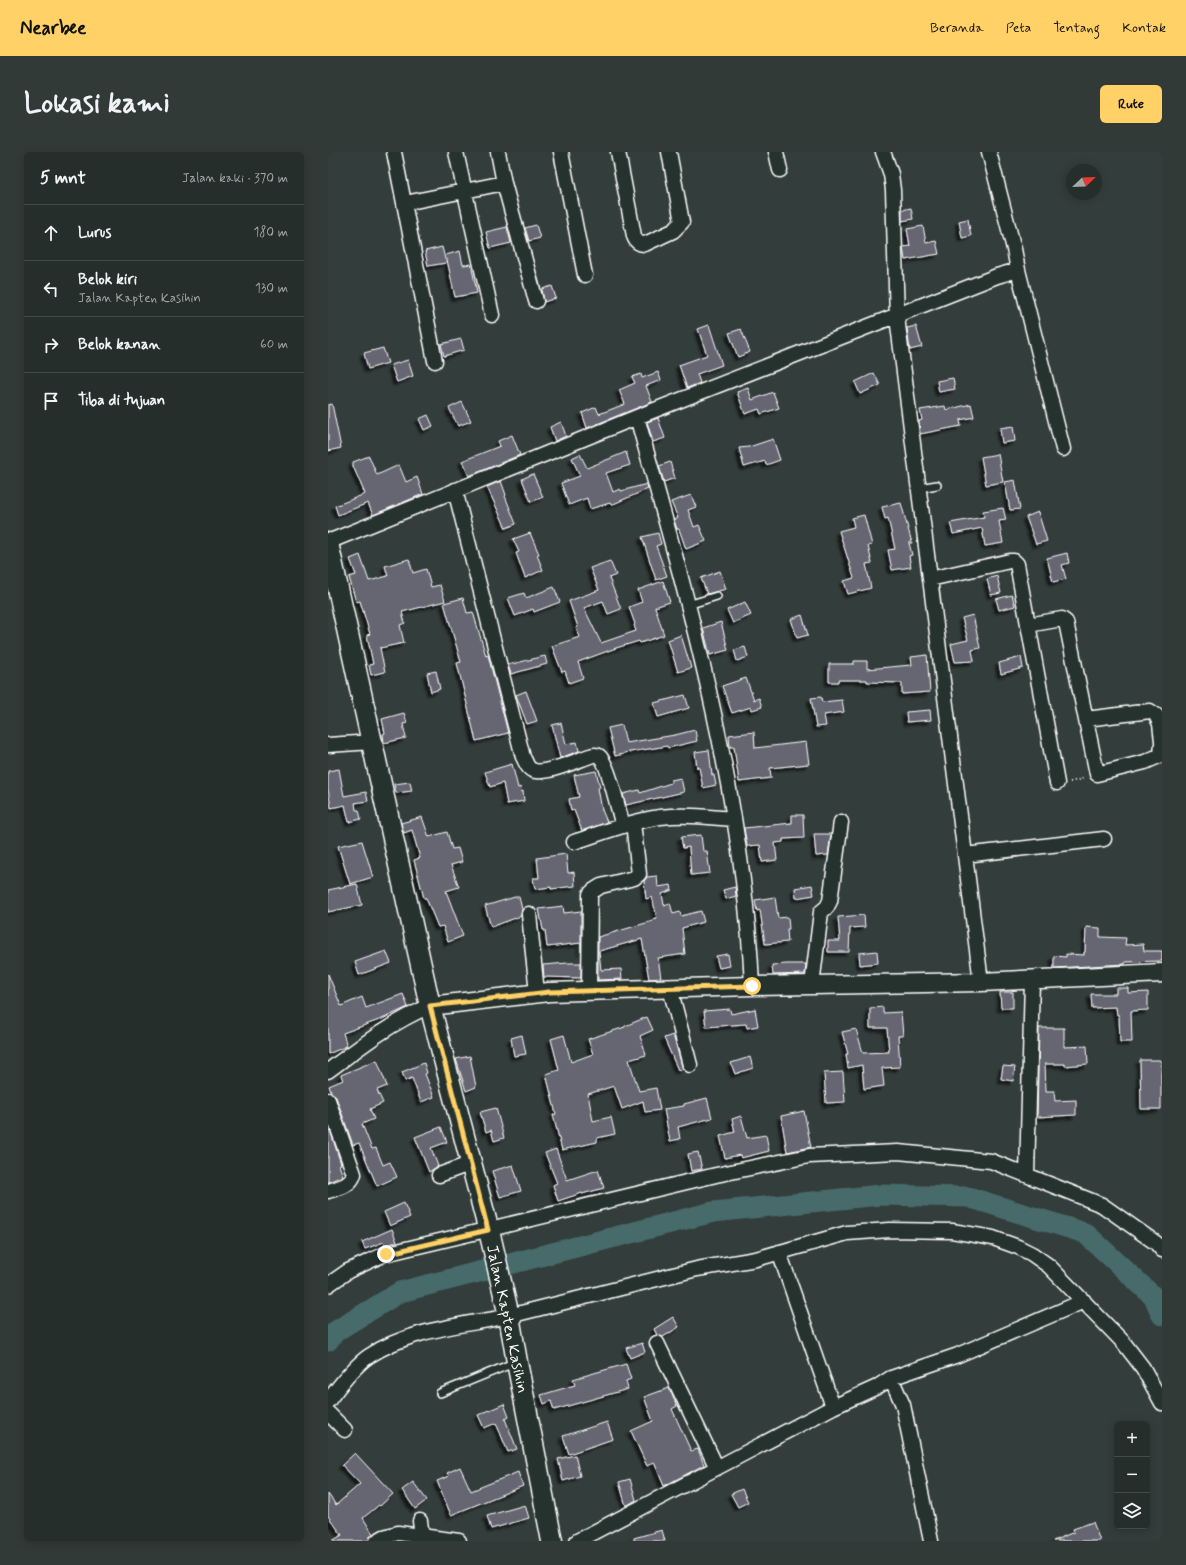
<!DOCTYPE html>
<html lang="id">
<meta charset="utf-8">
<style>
body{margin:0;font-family:Mynerve,sans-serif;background:#323a38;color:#f1f3f6}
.controls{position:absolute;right:12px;bottom:12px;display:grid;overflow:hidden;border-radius:6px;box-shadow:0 2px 10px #0003}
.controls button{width:36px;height:36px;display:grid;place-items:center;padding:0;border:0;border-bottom:1px solid #424a48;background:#262e2c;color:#f1f3f6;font:20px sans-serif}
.compass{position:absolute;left:738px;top:12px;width:36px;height:36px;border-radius:50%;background:#262e2c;box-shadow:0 2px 10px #0003;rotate:67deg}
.stop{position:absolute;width:12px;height:12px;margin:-9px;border:3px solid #ffd166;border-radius:50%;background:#fff}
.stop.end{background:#ffd166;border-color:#fff;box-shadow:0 1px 4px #0008}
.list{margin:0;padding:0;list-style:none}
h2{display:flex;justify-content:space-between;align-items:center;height:52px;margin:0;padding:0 16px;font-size:17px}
h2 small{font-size:13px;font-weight:400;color:#a4a8a9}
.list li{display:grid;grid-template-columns:26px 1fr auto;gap:12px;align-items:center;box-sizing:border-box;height:56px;padding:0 16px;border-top:1px solid #424a48}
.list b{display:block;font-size:15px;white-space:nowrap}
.list p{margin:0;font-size:13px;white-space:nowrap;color:#a4a8a9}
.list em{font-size:13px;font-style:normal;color:#a4a8a9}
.icon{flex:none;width:22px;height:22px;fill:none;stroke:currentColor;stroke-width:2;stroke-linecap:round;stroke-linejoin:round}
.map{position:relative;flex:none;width:834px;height:1389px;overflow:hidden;border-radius:6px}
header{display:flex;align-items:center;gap:24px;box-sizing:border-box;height:56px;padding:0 20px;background:#ffd166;color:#111}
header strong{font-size:19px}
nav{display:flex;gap:22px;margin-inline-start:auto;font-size:14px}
.intro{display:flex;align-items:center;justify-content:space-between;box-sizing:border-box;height:96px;padding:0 24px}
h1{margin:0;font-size:28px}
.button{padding:10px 18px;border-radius:6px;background:#ffd166;color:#111;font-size:14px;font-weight:700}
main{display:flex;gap:24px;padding:0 24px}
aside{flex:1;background:#262e2c;border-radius:6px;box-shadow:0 2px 10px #0003}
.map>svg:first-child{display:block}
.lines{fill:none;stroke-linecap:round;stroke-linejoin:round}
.river{stroke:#466a6a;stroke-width:21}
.building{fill:#666572;stroke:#fff;filter:url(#shadow)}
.service-casing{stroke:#fff;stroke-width:10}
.minor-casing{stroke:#fff;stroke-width:17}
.tertiary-casing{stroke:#fff;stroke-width:21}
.secondary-casing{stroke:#fff;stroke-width:23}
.path{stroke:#fff;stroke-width:2;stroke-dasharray:1 3;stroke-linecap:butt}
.service{stroke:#26332d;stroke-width:7}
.minor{stroke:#26332d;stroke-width:14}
.tertiary{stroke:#26332d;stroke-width:18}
.secondary{stroke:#26332d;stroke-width:20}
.route{stroke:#ffd166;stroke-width:5}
.labels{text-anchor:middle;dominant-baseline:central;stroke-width:4;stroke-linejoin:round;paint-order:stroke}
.street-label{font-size:16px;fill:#fff;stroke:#26332d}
</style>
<header>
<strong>Nearbee</strong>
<nav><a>Beranda</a><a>Peta</a><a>Tentang</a><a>Kontak</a></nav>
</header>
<div class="intro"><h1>Lokasi kami</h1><a class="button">Rute</a></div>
<main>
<aside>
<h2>5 mnt<small>Jalan kaki · 370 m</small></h2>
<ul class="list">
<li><svg class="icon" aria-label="ahead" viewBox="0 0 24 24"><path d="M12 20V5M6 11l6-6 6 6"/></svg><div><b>Lurus</b></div><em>180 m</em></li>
<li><svg class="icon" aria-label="left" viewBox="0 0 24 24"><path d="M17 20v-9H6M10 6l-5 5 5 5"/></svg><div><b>Belok kiri</b><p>Jalan Kapten Kasihin</p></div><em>130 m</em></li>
<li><svg class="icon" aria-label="right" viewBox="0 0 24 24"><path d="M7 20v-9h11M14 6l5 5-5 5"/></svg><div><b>Belok kanan</b></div><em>60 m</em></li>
<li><svg class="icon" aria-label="arrive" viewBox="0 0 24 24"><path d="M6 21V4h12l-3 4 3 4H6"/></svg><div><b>Tiba di tujuan</b></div></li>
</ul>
</aside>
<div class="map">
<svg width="834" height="1389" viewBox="0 0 834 1389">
<defs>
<filter id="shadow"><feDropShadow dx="-3.5" dy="3.5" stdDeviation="1" flood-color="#0009"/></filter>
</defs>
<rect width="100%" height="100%" fill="#333d3b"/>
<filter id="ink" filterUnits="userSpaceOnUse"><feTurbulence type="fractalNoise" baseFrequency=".025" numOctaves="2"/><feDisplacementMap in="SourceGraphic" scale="8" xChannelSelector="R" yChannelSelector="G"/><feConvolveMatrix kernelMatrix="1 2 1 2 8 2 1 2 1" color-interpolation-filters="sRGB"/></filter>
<g filter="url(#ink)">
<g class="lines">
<path class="river" d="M0,1189L8,1179L72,1140L385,1060L552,1043L640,1045L757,1081L826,1145L834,1163"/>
</g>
<path class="building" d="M583,56L585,67L574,69V58Z
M640,67L643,84L634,86L631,69Z
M208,73L212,86L201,89L197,76Z
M595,74L598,91L608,89L611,102L577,108L575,95L582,94L579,77Z
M179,75L183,91L162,96L158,80Z
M114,95L118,111L100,114L97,99Z
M132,99L135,113L143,112L149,141L127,145L118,103Z
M224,134L228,146L216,150L214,137Z
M381,173L394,213L369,222L372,231L359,236L351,213L379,203L370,177Z
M588,174L594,195L582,198L579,176Z
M413,177L422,200L410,205L401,181Z
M133,187L136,198L116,204L113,192Z
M55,196L60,211L40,217L36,201Z
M80,208L85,224L69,230L63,213Z
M330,220L333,228L318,234L324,250L259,276L254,261L268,255L271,262L297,252L291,238L307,231L304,225L313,222L314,226Z
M546,221L552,233L532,242L527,230Z
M625,226L627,237L611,240L609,229Z
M420,236L424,248L445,240L451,256L433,262L431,257L417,262L409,240Z
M134,250L143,269L130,274L121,256Z
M4,252L13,296L0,299V253Z
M643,252L646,265L632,268L633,274L592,282L591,269L594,268L592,258L617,254L618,258Z
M100,263L105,274L96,278L91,267Z
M330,266L337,286L325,290L319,270Z
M233,270L238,284L227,289L222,275Z
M685,274L687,289L674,291L672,276Z
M184,283L192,303L141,324L134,309L172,294L170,289Z
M445,287L452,308L438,313L437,309L416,315L411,296L421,295Z
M298,300L302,313L278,321L285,340L292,337L293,339L319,332L320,337L283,353L282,351L262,357L259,346L241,353L233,331L252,324L244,306L252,302L259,316Z
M670,302L675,330L658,333L653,305Z
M41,304L49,323L71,313L78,330L89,325L95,342L45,363L40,351L10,363L7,354L37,342L25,314V310Z
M342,310L347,326L336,330L331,314Z
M205,322L215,345L203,350L194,327Z
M687,328L692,357L682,358L677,330Z
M173,329L178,343L177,344L188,372L178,376L159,335Z
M363,343L368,355L360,358L366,375L371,373L378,389L358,397L351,377H349L346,368L350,366L343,350Z
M573,351L584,391H581L584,403L581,404L583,415L564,418L560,398L567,397L560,366L557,367L554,355Z
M675,356L678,368L671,369L675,391L657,394L654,376L625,382L622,371L656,365L655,359Z
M710,360L719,389L708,392L698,365Z
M536,363L544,393L540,394L544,411L538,412L543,436L520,442L516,429L526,426L511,379L526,375L524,366Z
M202,381L211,402L209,403L215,418L197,426L188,401L191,400L185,387Z
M330,381L333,392L328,394L339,424L328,428L314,385Z
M739,401L741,411L734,413L738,427L725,430L719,406Z
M32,403L41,429L60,424L57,414L81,407L85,421L98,417L103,435L112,433L117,449L74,460L77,471L72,473L76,491L52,496L57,520L43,523L41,513L45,512L39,483L42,482L32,449L28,450L21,425L28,423L22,407Z
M282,409L288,423L281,426L293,457L280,462L275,449L256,456L273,491L308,479L306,473L307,472L301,455L314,450L310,438L335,429L342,450L327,455L336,483L312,491L311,489L288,496L250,510L255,526L241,531L237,519L234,520L224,494L252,485L248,476L250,475L241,449L271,438L262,416Z
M392,419L398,437L379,442L373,426Z
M669,424L673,441L663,443L659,427Z
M226,435L232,450L206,460L205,457L187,464L180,446L196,441L198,446Z
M684,443L687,454L671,458L668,447Z
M135,446L139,461L145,460L158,504L160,503L180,581L148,589L129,511L133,510L116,451Z
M417,450L423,463L405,471L399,458Z
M474,463L480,483L469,486L463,467Z
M645,463L652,496L644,498L646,509L627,510L623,492L640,488L634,466Z
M393,470L400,498L382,503L375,476Z
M353,483L363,516L350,520L340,488Z
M417,495L420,505L409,509L406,498Z
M599,503L602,540L574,542V531L539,530V528H510V530H501V512H526V509H539V517L584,513L583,505Z
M217,504L219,512L183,522L180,513Z
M693,505L695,516L673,522L671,511Z
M108,519L112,537L103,540L99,521Z
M418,526L426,548L431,546L434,555L424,558L423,555L404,561L394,534Z
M198,539L209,569L199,572L188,543Z
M357,543L361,556L330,565L326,551Z
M493,545L494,550L514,548L516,560L496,563L498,574L488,575L483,546Z
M602,558L603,568L579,570L578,560Z
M76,561L79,571L75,572L78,586L56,591L55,582L57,581L54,567Z
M233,571L238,592L249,590L251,599L232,606L224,573Z
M294,573L298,591L347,583L367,578L369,589L340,596L339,594L296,601V602L287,604L280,576Z
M426,580L427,596L478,590L481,612L442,616L443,626L411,630L406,595H402L401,583Z
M381,598L384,623H386L388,633L375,636L371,615L369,616L367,600Z
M184,612L190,636L192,635L193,640L195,639L196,649L179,652L175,631L162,635L157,620Z
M11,617L16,644L38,640L40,649L27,651L28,658H31L33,667L21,670L17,653L3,656L0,637V619Z
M268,619L272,635L270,636L274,658L279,670L254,679L246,658L243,659L241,647L251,645L246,623Z
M353,626L356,640L298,653L295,642L311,638L312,641L343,631V628Z
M82,630L84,639L68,641L66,632Z
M464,663H475L476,686L455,687V690L447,691L449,708L434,710L432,693L419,694L416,676L464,671Z
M94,665L101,685L119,680L124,697L130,696L134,710L123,713L131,735L118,739L135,784L120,790L115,774L110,775L98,746H96L86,708L92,706L84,678L76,681L73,671Z
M486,682H503L500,703L488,704Z
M373,683L375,699H379L382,721L363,723L361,695L355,696L353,685Z
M34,689L45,725L22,732L10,694Z
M238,702L240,721L246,720L247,734L223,737V735L207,737L205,726H211L209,706Z
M329,724L330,735L343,733L344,738L334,742L336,753L342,751L345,762L352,760L353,764L373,759L376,770L354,776L357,802L330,806L333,826L321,827L314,787L271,799L273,818L293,817L294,827L270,828V785L325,769V767L329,766L324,745L318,747L316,729L319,725Z
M29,732L34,753L0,760V738Z
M484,733L486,743L468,746L467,736Z
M407,735L408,744L398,747L395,738Z
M187,745H191L194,757L193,764L163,775L157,754Z
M447,745L450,766L460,765L461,777H459L460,790L437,792L432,758L429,759L427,748Z
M235,754L236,761L253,759V800V791L219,795L217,778H215L211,757Z
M536,763L537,775L522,776L521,800H500V789H512L510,765Z
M758,775L772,776V785L798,786L797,793L815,792L816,799H834V809L797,810V812L726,816V804L738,805V802L756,803V800H757Z
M58,799L63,811L31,823L27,810Z
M549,799L550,811L532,813L531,801Z
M400,802L402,814L391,816L388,804Z
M240,811H253V826L216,825L215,813Z
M459,812H478L477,822L445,823L444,813Z
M0,822L13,854L34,845L38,856L75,842L80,855L54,867L15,881L19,894L0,902Z
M788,836H800V841L820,840V858L803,859L804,890H792L791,863H789L788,855L764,856L763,842H788Z
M672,840H685V856H673Z
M555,855V861L573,860L575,884H570L572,915L554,916L556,934L536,937L534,913L520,916L518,902H520L514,880L528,877L535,901L561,900L559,876H542V856Z
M402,857L403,862L427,857L430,874L419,876L418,872L378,875L376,859Z
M319,865L325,878L312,884L318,903L301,908L311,939L328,936L332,958L317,960L315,949L294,957L286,934L260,942L265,969L283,965L287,982L269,986V990L234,998L225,963L228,962L218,922L231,918L223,887L236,883L243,910L265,902L260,887L297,875V874Z
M711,876H736V895L759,894L760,912L737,914V912H717L718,939H726L727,949L748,948V963L709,965Z
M194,883L198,902L186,904L183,886Z
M345,883L355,917L350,918L336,886Z
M142,904L148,935L138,939L128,907Z
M422,905L425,916L407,922L403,911Z
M49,908L59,934L49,938L55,951L42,957L46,967L34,972L44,997L48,996L55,1013L62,1010L69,1025L49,1034L31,991L25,993L8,945L3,940L1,934L15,928L13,923Z
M812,908H833V957H813Z
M96,911L99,921L97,922L106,945L93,950L84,926L77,929L74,920Z
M675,914L687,915L685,929L673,927Z
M515,920L517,950L498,951L496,921Z
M379,946L384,966L350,975L352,987L342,989L336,957L356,954V952Z
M168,956L176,986L166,989L163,978L158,980L152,960Z
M476,959L483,995L459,1000L453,964Z
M413,964L419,986L438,983L441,999L413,1006L412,1003L397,1006L392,984L407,980L404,967Z
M113,975L119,990L103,996L110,1014L101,1020L87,985Z
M2,978L13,1012L11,1013L15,1024L0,1030V979Z
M228,997L239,1028L270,1018L276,1036L254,1042V1041L230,1049L225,1033L229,1031L217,1001Z
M370,1000L374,1017L363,1019L360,1002Z
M185,1013L193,1039L172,1045L164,1019Z
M76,1051L82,1065L62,1074L56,1060Z
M64,1077L69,1090L57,1093L56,1090L37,1097L34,1090Z
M345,1165L351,1175L335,1185L329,1183L326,1177Z
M314,1191L317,1200L302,1206L298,1196Z
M298,1212L303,1227L298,1229L300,1237L226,1258L223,1249L216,1252L213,1243L247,1233L245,1227Z
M341,1236L349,1254L344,1257L363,1299L370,1297L376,1313L336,1334L326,1310L319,1314L303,1279L325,1269L316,1245Z
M176,1252L181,1265L177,1267L189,1297L180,1300L168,1271L156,1276L150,1263Z
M279,1270L285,1287L241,1302L235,1284Z
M27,1301L65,1342L52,1354L51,1353L35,1366L45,1382L42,1385L41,1389H4L14,1383L0,1364V1342L8,1353L32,1332L14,1313Z
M247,1303L252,1324L235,1329L230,1307Z
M132,1315L143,1339L190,1320L195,1334L123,1363L109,1329L121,1324L119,1321Z
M302,1327L308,1348L298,1354L291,1330Z
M85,1330L99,1348L87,1357L74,1338Z
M414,1337L420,1350L410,1355L403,1342Z
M197,1353L201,1366L163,1377L159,1364Z
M765,1370L772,1389H725L746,1380L745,1377Z
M334,1378L337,1389H306V1386Z"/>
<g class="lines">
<defs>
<path id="service" d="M591,336L609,333
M360,453L389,444
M112,1241L188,1210"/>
<path id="minor" d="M66,0L107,209
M128,0L164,163
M170,0L176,31L208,149
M233,0L257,123
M290,0L306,84C308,90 311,92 317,92L345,79L354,70L341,0
M448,0L452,18
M555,0L563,22L565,38L569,165L653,830
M77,51L176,31
M690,118L735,297
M309,265C360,449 416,642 424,834
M127,338L195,605C198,610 199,616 204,618C215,624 250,608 262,604C265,603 268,602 271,604C280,610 291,661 295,674
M0,390L309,265L669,124L690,118L686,97L661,0
M602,427L682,409H686L689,412L729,631
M700,473L734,467L738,470L769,622L817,610L833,603L834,591
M758,567L822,559L828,563L832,572L834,589
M0,593L44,590
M246,690C274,681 303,669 332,665C357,662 382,665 406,667
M637,703L776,687
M201,762L209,841
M484,833L493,760L499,755L502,749L513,670
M342,836L362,913
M261,838L262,742L265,739L273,734L306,726L311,722L305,671
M0,919C33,894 64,870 102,854
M0,948L26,1022C23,1034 10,1036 0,1039
M111,1023L144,1011
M699,1023L704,828
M451,1100L505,1255
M0,1133L20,1119L57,1102L388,1023L481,1004L570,1000L663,1009L774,1053L828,1091L834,1098
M329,1191L389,1316
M563,1226L630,1203L756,1149
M0,1249C11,1234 26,1214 41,1204C82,1177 134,1174 181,1164L369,1117L428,1107L519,1081L562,1078L624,1079L665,1086L690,1095L704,1102L721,1114L795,1190L815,1216L834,1251
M0,1261L17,1278
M92,1369L94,1384
M49,1389L56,1385L70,1381L131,1389
M249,1389L505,1255L549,1235L563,1226L575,1253L603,1389"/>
<path id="tertiary" d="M102,854L221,840L424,834L653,830L834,821"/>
<path id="secondary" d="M0,391L102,854L163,1087L181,1164L189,1210L224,1389"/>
</defs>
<use href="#service" class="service-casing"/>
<use href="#minor" class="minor-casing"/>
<use href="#tertiary" class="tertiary-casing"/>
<use href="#secondary" class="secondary-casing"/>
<path class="path" d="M742,630L757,626"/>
<use href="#service" class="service"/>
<use href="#minor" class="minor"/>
<use href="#tertiary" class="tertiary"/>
<use href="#secondary" class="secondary"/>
</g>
</g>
<g class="lines" filter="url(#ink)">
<path class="route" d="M58,1102L160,1078L102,854L221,840L424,834"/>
</g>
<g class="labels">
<g class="street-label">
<text transform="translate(179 1167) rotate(78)">Jalan Kapten Kasihin</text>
</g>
</g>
</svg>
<div class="controls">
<button>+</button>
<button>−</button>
<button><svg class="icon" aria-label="layers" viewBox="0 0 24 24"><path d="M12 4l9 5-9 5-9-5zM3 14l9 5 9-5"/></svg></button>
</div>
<svg class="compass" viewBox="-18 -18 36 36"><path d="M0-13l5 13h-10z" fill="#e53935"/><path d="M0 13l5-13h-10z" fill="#a4a8a9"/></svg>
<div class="stop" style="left:424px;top:834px"></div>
<div class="stop end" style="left:58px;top:1102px"></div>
</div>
</main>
